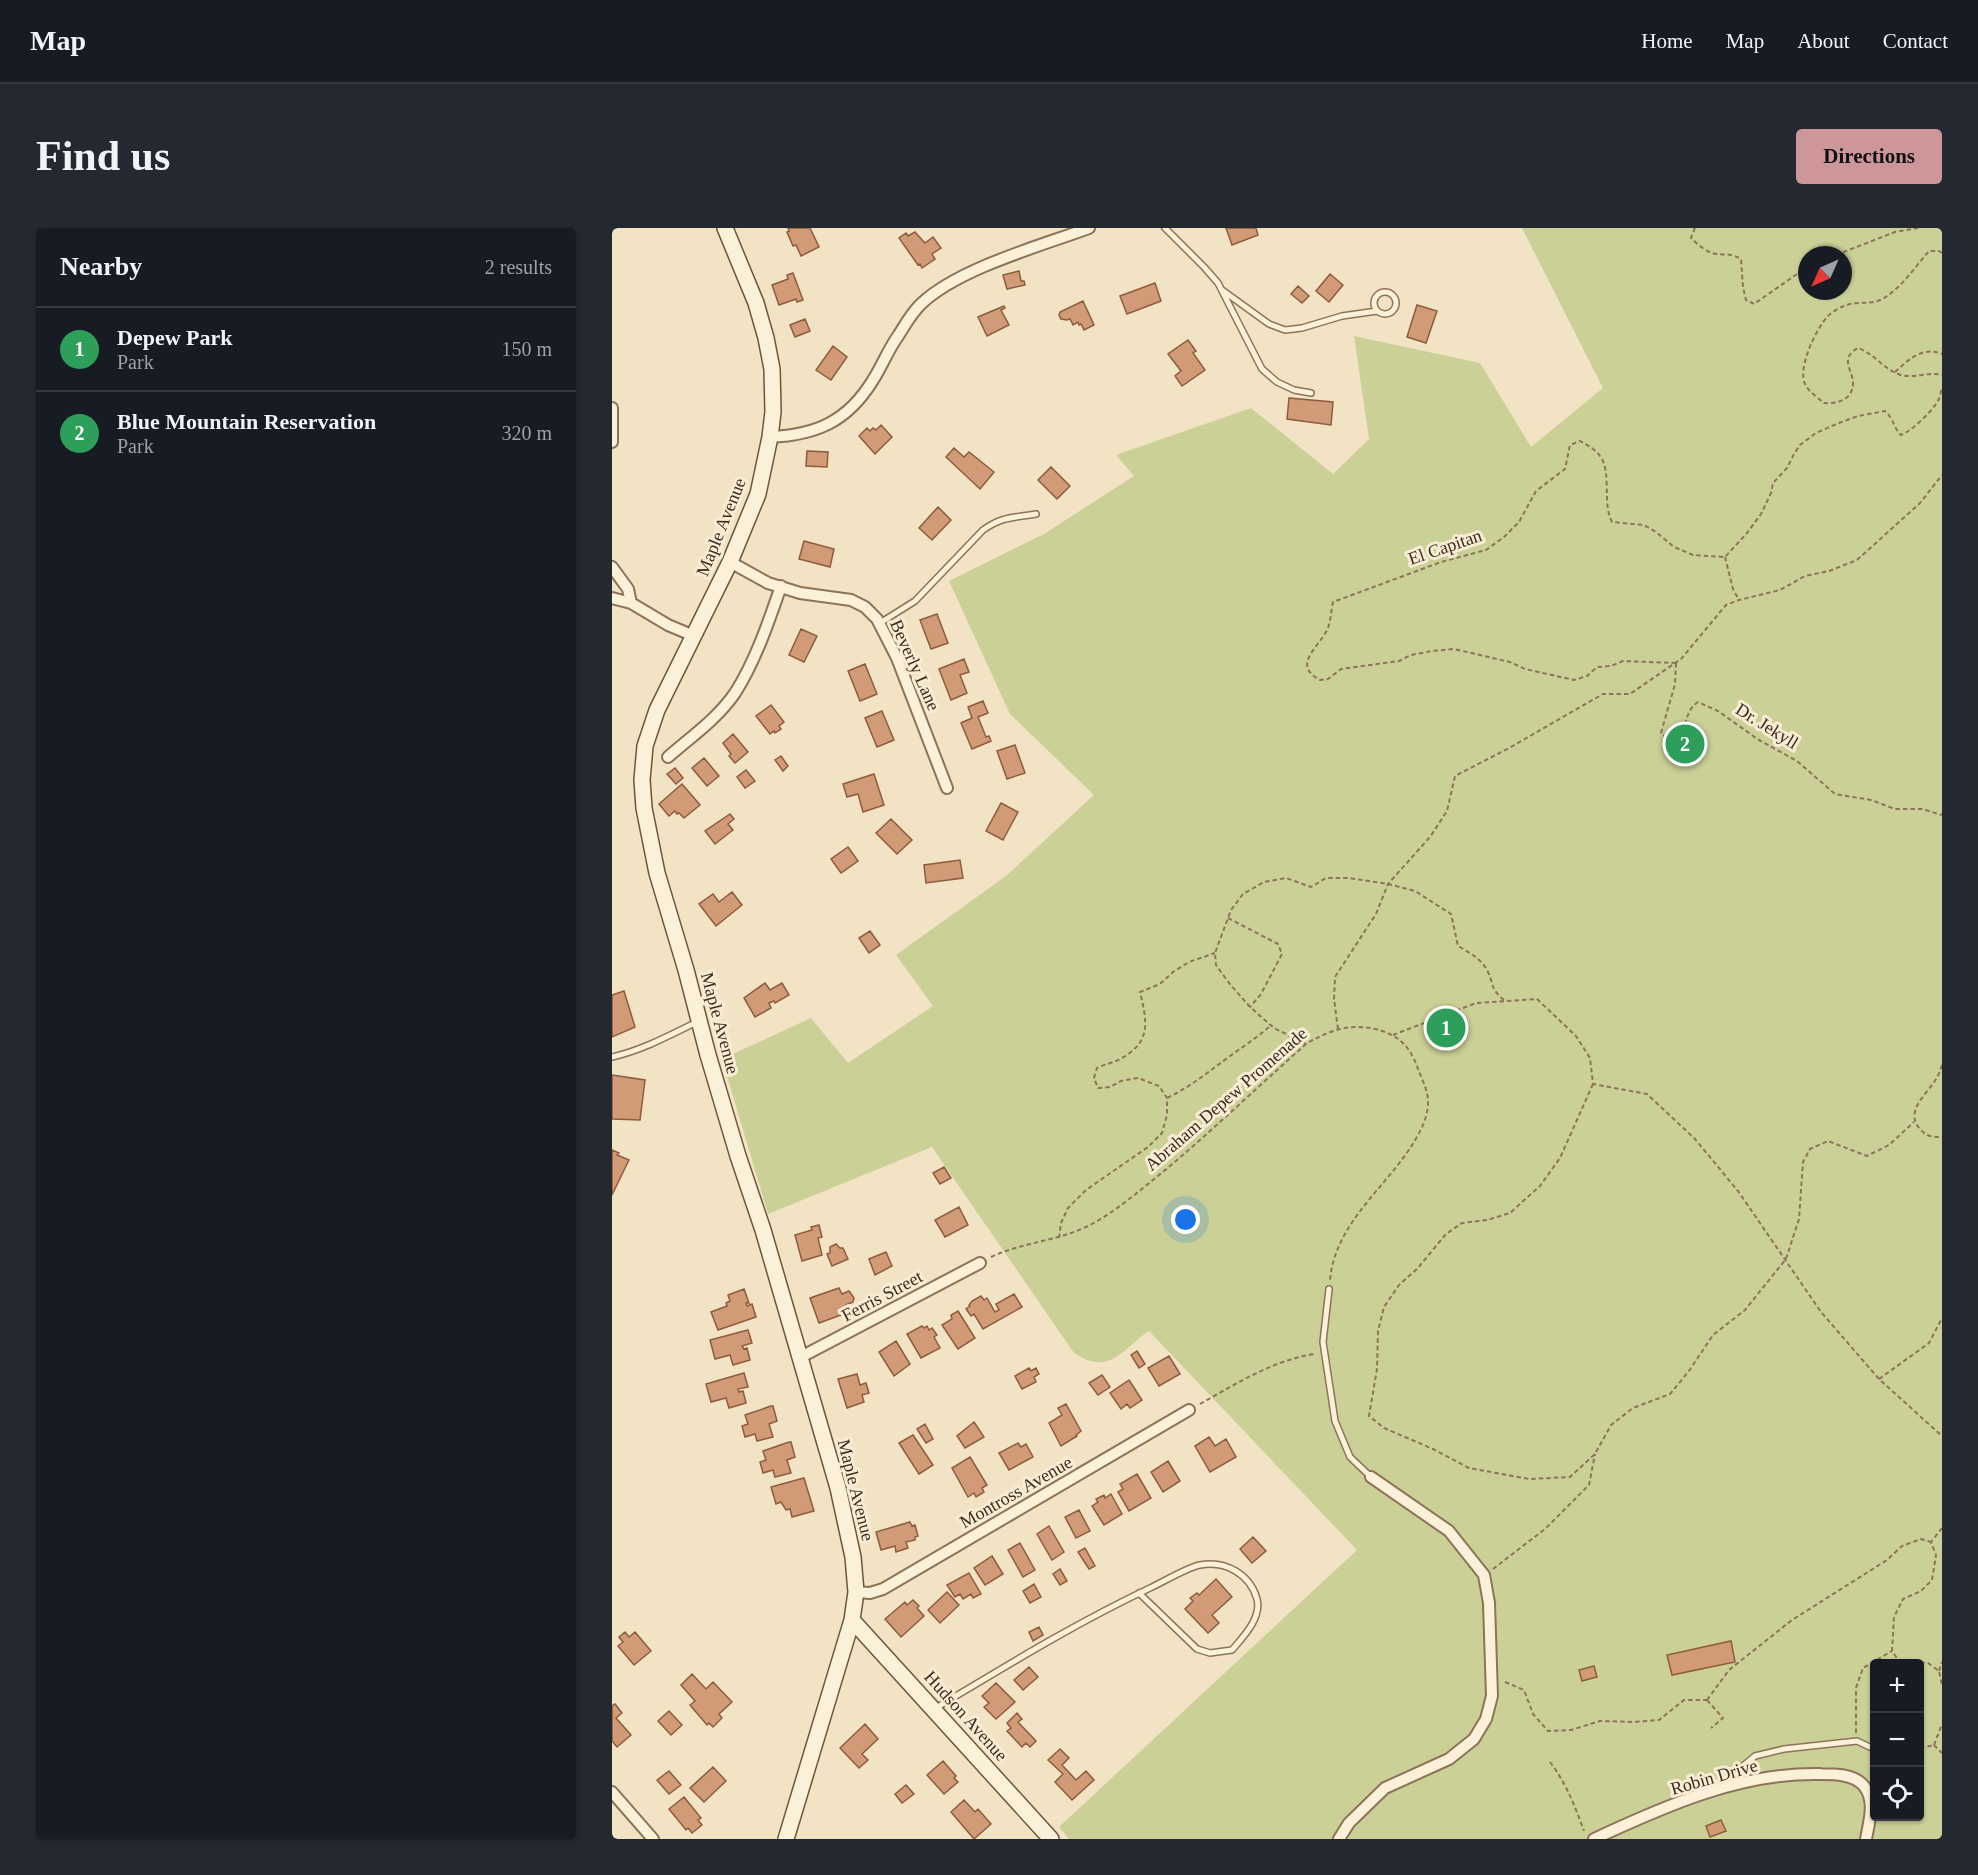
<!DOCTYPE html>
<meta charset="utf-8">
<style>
body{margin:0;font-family:"Times New Roman",serif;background:#242831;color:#f1f3f6}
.controls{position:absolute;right:18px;bottom:18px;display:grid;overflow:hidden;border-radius:6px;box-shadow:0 2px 4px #0004}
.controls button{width:54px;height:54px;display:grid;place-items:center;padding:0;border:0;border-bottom:2px solid #363941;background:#171b24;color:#f1f3f6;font:30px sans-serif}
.compass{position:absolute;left:1186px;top:18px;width:54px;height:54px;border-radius:50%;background:#171b24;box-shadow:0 2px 4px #0004;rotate:225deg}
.you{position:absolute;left:574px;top:992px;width:21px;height:21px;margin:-15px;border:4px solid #fff;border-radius:50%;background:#1a73e8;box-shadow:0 0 0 9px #1a73e833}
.badge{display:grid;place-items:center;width:39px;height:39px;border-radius:50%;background:#cd9699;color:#fff;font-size:20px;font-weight:700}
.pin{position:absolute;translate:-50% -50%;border:3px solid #fff;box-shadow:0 2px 6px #0006}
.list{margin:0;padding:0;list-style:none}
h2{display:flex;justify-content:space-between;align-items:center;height:78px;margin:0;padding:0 24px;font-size:26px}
h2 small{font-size:20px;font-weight:400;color:#9ea1a6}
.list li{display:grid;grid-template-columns:39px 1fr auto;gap:18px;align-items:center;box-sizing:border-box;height:84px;padding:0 24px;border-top:2px solid #363941}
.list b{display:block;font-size:22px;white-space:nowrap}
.list p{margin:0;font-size:20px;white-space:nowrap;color:#9ea1a6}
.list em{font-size:20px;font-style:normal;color:#9ea1a6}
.icon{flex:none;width:33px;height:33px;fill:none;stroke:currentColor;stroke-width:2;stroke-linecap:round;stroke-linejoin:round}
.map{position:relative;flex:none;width:1330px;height:1611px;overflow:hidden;border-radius:6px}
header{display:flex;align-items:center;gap:36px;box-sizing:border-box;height:84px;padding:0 30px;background:#171b24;border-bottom:2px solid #363941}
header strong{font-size:28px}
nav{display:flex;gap:33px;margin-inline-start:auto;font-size:21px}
.intro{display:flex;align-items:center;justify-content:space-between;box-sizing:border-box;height:144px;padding:0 36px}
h1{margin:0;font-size:42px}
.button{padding:15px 27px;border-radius:6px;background:#cd9699;color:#111;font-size:21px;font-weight:700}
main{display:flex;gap:36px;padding:0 36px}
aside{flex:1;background:#171b24;border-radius:6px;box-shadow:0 2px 4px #0004}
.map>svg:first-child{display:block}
.green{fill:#cbd097;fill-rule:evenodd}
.building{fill:#d29b77;stroke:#8e5b3d;stroke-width:1.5}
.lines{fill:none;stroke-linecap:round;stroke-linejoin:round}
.lane-casing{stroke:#8d7359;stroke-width:8}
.street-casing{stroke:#8d7359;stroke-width:14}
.secondary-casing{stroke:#6f543c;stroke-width:18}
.path{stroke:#8d7359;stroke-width:2;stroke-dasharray:4.5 3;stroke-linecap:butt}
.lane{stroke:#fbf0d8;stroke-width:5}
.street{stroke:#fbf0d8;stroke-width:10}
.secondary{stroke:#fbf0d8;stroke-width:15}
.labels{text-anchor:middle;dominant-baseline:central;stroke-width:6;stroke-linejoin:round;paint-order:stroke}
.street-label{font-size:18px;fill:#3c2c1e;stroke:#f8edd4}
</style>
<header>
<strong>Map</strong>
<nav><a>Home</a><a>Map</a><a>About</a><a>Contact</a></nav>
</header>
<div class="intro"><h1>Find us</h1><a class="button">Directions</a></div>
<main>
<aside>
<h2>Nearby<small>2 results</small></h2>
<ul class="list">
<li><span class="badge" style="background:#2e9e5b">1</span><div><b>Depew Park</b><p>Park</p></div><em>150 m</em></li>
<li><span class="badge" style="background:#2e9e5b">2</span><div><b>Blue Mountain Reservation</b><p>Park</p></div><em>320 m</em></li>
</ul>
</aside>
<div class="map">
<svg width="1330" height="1611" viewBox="0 0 1330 1611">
<rect width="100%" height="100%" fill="#f1e3c4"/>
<path class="green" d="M910,0H1330V1611H457L447,1599L745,1322L537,1103C510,1121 498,1149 462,1125L320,919L156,986L110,831L199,790L236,835L321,778L284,727L394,648L482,567L398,486L337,353L432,306L522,248L504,227L639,180L721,246L757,211L742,108L868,135L919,219L991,160ZM1195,27H1231V63H1195ZM1262,1436H1308V1588H1262Z"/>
<path class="building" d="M176,0H198L207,19L189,28L184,17L181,18L175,4L177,3Z
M614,0H644L646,7L620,17Z
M303,4L313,15L321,9L329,20L320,26L323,31L310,40L308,36L306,37L287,10L294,5L296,8Z
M407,43L409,53H412L413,57L395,61L391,47Z
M181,45L191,72L185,74L184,71L167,77L160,57L176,51L175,47Z
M718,46L731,57L717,74L704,63Z
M543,55L549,73L515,86L508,68Z
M686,58L697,68L690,75L679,66Z
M471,73L482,97L472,102L469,96L467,97L466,94L461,97L458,91L455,92L449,91L447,87L448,84Z
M805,77L825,83L814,115L795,109Z
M392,78L393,80L389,82L397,97L375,108L366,89Z
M193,91L198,103L183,109L178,97Z
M576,112L584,123L581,125L593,142L570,158L563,148L569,143L556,126Z
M221,118L235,129L219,152L204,142Z
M677,170L721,174L719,197L675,191Z
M269,197L280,209L263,226L247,208L255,200L258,203L261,200L264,202Z
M342,220L352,229L357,224L382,244L368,261L334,229Z
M195,223L216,224L215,239L194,238Z
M439,239L458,258L445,271L426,252Z
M326,279L339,292L320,312L307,300Z
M192,313L222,321L218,339L187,331Z
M325,386L336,415L319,421L308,392Z
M189,401L205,408L192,434L177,427Z
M352,431L357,444L348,447L355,465L339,472L327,441Z
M253,436L265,466L248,473L236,443Z
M371,473L376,485L366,489L374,509L377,508L379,513L360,521L349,495L360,490L356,479Z
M159,477L172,494L167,498L169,501L163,505L162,503L158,506L144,488Z
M270,483L282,512L265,519L253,490Z
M121,506L136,524L123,535L117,528L119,526L111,515Z
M403,517L413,545L395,551L385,523Z
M169,528L176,538L171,543L163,532Z
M92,530L107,548L95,558L80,540Z
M63,540L71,550L64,556L55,546Z
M134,542L143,553L133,560L125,549Z
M262,546L272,577L251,584L246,566L235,569L231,556Z
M70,556L88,577L72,590L67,585L65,586L63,583L57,588L47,576Z
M389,575L406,584L391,612L374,603Z
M118,586L122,591L116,596L121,602L103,616L93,603Z
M279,591L300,612L285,626L264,605Z
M236,619L246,633L229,645L219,631Z
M348,632L351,650L314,655L312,637Z
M120,664L130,677L104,698L87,676L101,666L107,674Z
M258,703L268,717L257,725L247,710Z
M153,755L158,762L170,755L177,767L163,775L162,773L157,775L159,780L143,789L132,770Z
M12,763L23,799L0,809V767Z
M0,847L33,852L28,892L0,891Z
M0,922L7,925L5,927L17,932L0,967Z
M332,939L339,950L328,956L321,945Z
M347,979L356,997L333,1009L323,992Z
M207,997L210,1009L206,1010L210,1027L190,1033L183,1007L200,1002L199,999Z
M224,1016L228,1020H231L236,1031L220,1038L215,1026L218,1025V1019Z
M274,1024L280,1038L263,1047L257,1031Z
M227,1060L230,1066L237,1063L242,1070L241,1074L234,1077L237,1084L207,1095L198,1070Z
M132,1061L137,1075H134L135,1078L140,1076L144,1089L106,1102L99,1084L115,1078L114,1075L118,1073L116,1067Z
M402,1066L410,1079L371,1101L362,1086L359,1088L354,1081L358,1078L357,1077L360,1073L369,1068L372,1072L375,1070L383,1084L387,1082L384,1076Z
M346,1083L363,1110L346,1121L330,1097L340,1091L339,1087Z
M310,1098L312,1100L315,1098L317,1102L320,1100L325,1107L322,1109L328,1120L309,1130L295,1106Z
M136,1102L140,1115L130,1118L132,1121L135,1120L138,1132L121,1137L118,1127L103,1131L98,1112Z
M284,1113L298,1136L282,1148L267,1124Z
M525,1123L533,1136L527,1140L519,1127Z
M557,1128L568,1146L547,1158L536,1140Z
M417,1140L419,1143L424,1140L427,1146L422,1149L424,1154L410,1161L403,1148Z
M132,1145L136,1159L126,1161L127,1164L131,1163L134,1175L117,1180L114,1170L99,1174L94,1156Z
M245,1146L248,1157L254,1155L257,1165L250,1167L252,1174L235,1180L226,1151Z
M490,1147L498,1159L486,1167L477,1155Z
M517,1152L530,1172L518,1180L515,1176L509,1181L498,1165Z
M454,1176L469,1203L464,1207L465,1208L449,1218L437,1195L450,1187L446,1180Z
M159,1178H161L165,1193L157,1196L161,1209L145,1213L143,1206L133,1209L130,1198L136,1196L133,1187Z
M362,1194L372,1209L353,1220L345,1208Z
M313,1196L321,1211L314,1215L305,1201Z
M301,1207L321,1237L307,1246L287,1215Z
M597,1209L603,1218L614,1211L624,1229L598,1244L583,1218Z
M177,1214H179L183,1229L175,1232L179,1245L163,1249L161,1242L151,1245L148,1234L154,1232L151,1223Z
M406,1215L409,1219L414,1216L421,1229L397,1242L387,1225Z
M358,1229L375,1257L370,1260L372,1264L364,1269L362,1265L356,1269L340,1240Z
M556,1233L568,1253L551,1264L539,1244Z
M525,1246L539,1270L517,1283L506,1264L511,1261L508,1256Z
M192,1250L202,1283L180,1289L178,1281L174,1282L169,1274L164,1276L159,1259Z
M499,1266L510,1286L492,1297L480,1278L486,1274L484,1271L492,1267L493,1270Z
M467,1282L478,1303L464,1310L453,1289Z
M298,1294L300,1298L303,1297L306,1308L303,1309V1312L294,1314L296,1320L284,1324L283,1318L269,1322L264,1304Z
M437,1298L452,1324L440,1332L425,1306Z
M641,1309L654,1323L640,1335L628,1321Z
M408,1315L423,1342L411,1349L396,1322Z
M473,1320L483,1338L477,1341L466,1324Z
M380,1328L391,1346L373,1357L362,1340Z
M448,1341L455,1353L448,1357L441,1346Z
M357,1345L369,1366L361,1370L359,1366L351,1371L348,1366L343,1369L335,1357Z
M604,1351L620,1369L600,1387L607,1395L596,1405L573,1381L581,1373L578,1370L585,1365L587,1367Z
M422,1356L429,1369L418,1375L411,1363Z
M335,1364L347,1377L328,1395L316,1382Z
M301,1372L307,1378L305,1380L312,1388L289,1409L273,1391L293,1374L295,1377Z
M427,1399L431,1407L421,1413L417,1404Z
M13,1404L17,1409L23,1404L39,1423L22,1437L6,1418L11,1414L7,1409Z
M1119,1413L1123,1434L1060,1447L1055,1427Z
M982,1438L985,1449L970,1453L967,1442Z
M417,1439L426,1449L411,1462L402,1452Z
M80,1446L94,1461L101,1454L120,1474L107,1486L110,1490L101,1499L97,1495L95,1497L78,1477L83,1473L69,1457Z
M384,1455L403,1474L384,1491L372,1479L377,1475L370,1468Z
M3,1476L10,1485L4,1490L19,1507L5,1519L0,1513V1478Z
M57,1483L70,1497L59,1507L46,1493Z
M405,1485L410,1491L406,1494L424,1513L418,1519L414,1515L410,1519L395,1503L399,1500L395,1495Z
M253,1496L266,1511L250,1526L256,1532L247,1540L228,1520Z
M448,1521L457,1530L450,1537L464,1552L474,1543L482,1552L460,1572L443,1554L451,1546L436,1532Z
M331,1533L344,1548L342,1550L346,1554L332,1566L315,1547Z
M101,1539L114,1553L92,1574L78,1560Z
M57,1543L69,1557L57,1566L45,1552Z
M294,1557L302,1566L290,1575L283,1566Z
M72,1569L89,1590L86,1592L90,1597L80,1605L76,1600L74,1602L57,1581Z
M352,1572L363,1584L366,1581L379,1596L362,1611L339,1584Z
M1109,1592L1114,1603L1098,1609L1094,1598Z"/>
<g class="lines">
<defs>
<path id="lane" d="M553,0L592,39L606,55L650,141L665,154L682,162L699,165
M610,62L657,96L673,102L690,100L730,88L765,83
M762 75a11 11 0 1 1 22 0a11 11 0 1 1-22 0Z
M268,395L303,373L371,302C391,288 401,290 424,286
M0,829C31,822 58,807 87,793
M717,1061L711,1114L723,1193L738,1229L759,1249
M324,1480C394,1438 464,1395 538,1360C551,1354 576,1339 588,1337C613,1332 638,1346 645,1371C650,1390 631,1409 620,1422L598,1425L585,1421L527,1365
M1121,1555L1131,1538L1143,1528L1172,1521L1245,1513L1262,1521"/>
<path id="street" d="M0,180V214
M158,209C205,207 236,193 261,152C270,138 276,122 286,108C293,97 300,84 310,75C348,40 428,18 477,0
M118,334L156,355L188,365L239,372L253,379L265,391L285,430L335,560
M0,339L16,361L19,375
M0,370L19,375L56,397L82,408
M56,529C79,509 106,490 123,465C143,434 157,393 169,358
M187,1130L368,1035
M244,1364L258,1365L271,1361L577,1182
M0,1564L41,1611
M727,1611L737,1595L773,1560L837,1531L862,1511L874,1491L880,1468L877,1375L872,1347L837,1303L759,1249
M982,1611C1053,1578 1129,1544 1209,1546C1222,1546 1242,1546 1252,1558C1264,1573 1257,1594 1254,1611"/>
<path id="secondary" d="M113,0L144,75L154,110L160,141L161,184L158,209L146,266L118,334L45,482L33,518L30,552L32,580L45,645L74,742L96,827L126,928L151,1002L226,1260L241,1329L244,1364L240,1392L174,1611
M240,1392L439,1611"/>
</defs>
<use href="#lane" class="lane-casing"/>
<use href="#street" class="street-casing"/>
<use href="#secondary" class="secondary-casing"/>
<path class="path" d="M1083,0L1079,10C1084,15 1093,23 1100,25C1112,28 1117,24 1129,31L1131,59L1134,72L1142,76L1195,39
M1330,25L1327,23H1317C1303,39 1290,59 1272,70C1260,78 1245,72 1232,78C1227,80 1220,84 1216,88C1205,99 1185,140 1193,156C1196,163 1206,170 1212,175C1225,176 1241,172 1241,155C1241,147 1235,139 1236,131C1237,126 1242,122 1246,120C1261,125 1271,140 1286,146C1300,152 1316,143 1330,147
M1224,27L1283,4L1306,0
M1283,144C1297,131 1311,118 1330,126
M1113,329L1121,361L1127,372
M1064,435L1011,433L999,438L985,439L975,448L962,452L913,441L898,434L842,421L820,423L799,427L787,433L729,441L716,451L708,452C679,437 707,419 715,402C719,394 719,382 721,374L829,334L874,322L892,309L907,294L924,263L953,241L958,217L968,213C975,217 983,221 988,228C1000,244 990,275 1000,294L1032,297L1044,304L1062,319L1081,327L1113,329L1135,305L1149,286L1159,265L1161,255L1175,240L1182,226L1188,217L1204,205L1227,195L1246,188L1273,183C1283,193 1281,199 1289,207C1300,203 1319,184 1326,173C1328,169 1329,163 1330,159
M1064,435L1063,456L1049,505L1055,510L1061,511C1079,499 1070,485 1086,474L1106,483L1147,512L1185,533L1223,566L1259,572L1283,581H1310L1330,587
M616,690L666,716L670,726L649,766L638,779
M726,801L722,771L723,749L764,686L776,656L818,609L835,583L843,548L899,519L991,466H1018L1069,431L1114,377L1127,372L1168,362L1193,348L1217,343L1245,332L1308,275L1330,247
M781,807L864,775L925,771L964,808L978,830L981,856L1035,866L1083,911L1126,963L1209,1084L1267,1151L1330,1208
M694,816L662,800L638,779L617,755L604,737L603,725L619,682L631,666L652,654L674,650L699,659L714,650H737L776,656L803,663L839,686L846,718C858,725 870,731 876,744C883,760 878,760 893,773
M1330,837C1328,843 1326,849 1322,854C1312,869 1292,885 1309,902C1315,909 1321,909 1330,909
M981,856L948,930L928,958L898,985L875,992L850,995L834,1006L805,1041L787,1057L772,1079L766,1103L765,1141L757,1188L772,1200L821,1221L857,1240L917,1251L958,1249L983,1226L999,1197L1021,1180L1058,1166L1077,1143L1101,1107L1133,1082L1174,1031L1187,991L1191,934L1198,921L1216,913L1255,928L1277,917L1302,894
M555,870C580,858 596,844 618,828C632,818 646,809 659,797
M447,1010L449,995L456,980L474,962L536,919L550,905L555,887V870L547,858L526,850L509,853L498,859L486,860L482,850L485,840C493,836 501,835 508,831C540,814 535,794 528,764L548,756L561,744L577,734L603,725
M379,1029C411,1014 447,1013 478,997C501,985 521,968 541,952C594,909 643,861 694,816C716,803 737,795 763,801C785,806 797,817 805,838C809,850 817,863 816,877C815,891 809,902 802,914C774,960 723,995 718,1052
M1267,1151L1317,1115L1330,1090
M588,1176C624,1156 661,1132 703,1126
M1330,1300L1319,1314L1324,1327L1320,1352L1309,1363L1291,1371L1282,1389L1280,1423L1287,1433L1316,1435L1327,1443L1330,1457
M881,1341L933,1301L977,1257L983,1226
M1327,1443L1330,1434
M893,1454L912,1462L921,1486L936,1503L959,1502L988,1493L1022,1494L1047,1492L1072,1472H1095
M1095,1472L1117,1442L1180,1392L1275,1332L1290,1318L1309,1311L1319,1314
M1095,1472L1111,1490L1099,1500
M1244,1505V1460L1251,1440L1280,1423
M1322,1517L1330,1496
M1322,1517L1330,1525
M1308,1520L1322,1517
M938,1534C954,1555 963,1578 972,1603"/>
<use href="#lane" class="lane"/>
<use href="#street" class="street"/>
<use href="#secondary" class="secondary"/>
</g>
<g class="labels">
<g class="street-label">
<text transform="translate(109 299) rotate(-68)">Maple Avenue</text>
<text transform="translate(833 319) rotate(-19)">El Capitan</text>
<text transform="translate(303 437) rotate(66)">Beverly Lane</text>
<text transform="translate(1155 498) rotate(32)">Dr. Jekyll</text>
<text transform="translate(108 795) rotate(75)">Maple Avenue</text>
<text transform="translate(614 871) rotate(-41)">Abraham Depew Promenade</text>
<text transform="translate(270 1068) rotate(-28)">Ferris Street</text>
<text transform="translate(244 1262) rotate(76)">Maple Avenue</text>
<text transform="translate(404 1264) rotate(-30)">Montross Avenue</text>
<text transform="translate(354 1488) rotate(48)">Hudson Avenue</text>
<text transform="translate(1102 1549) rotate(-16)">Robin Drive</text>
</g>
</g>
</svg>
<div class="controls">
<button>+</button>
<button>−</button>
<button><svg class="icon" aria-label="locate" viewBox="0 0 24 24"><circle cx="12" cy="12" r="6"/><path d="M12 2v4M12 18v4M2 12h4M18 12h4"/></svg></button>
</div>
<svg class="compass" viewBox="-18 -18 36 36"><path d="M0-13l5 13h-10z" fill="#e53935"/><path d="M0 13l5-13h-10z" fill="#9ea1a6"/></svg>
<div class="you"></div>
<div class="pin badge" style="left:834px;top:800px;background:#2e9e5b">1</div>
<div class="pin badge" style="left:1073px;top:516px;background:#2e9e5b">2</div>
</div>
</main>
